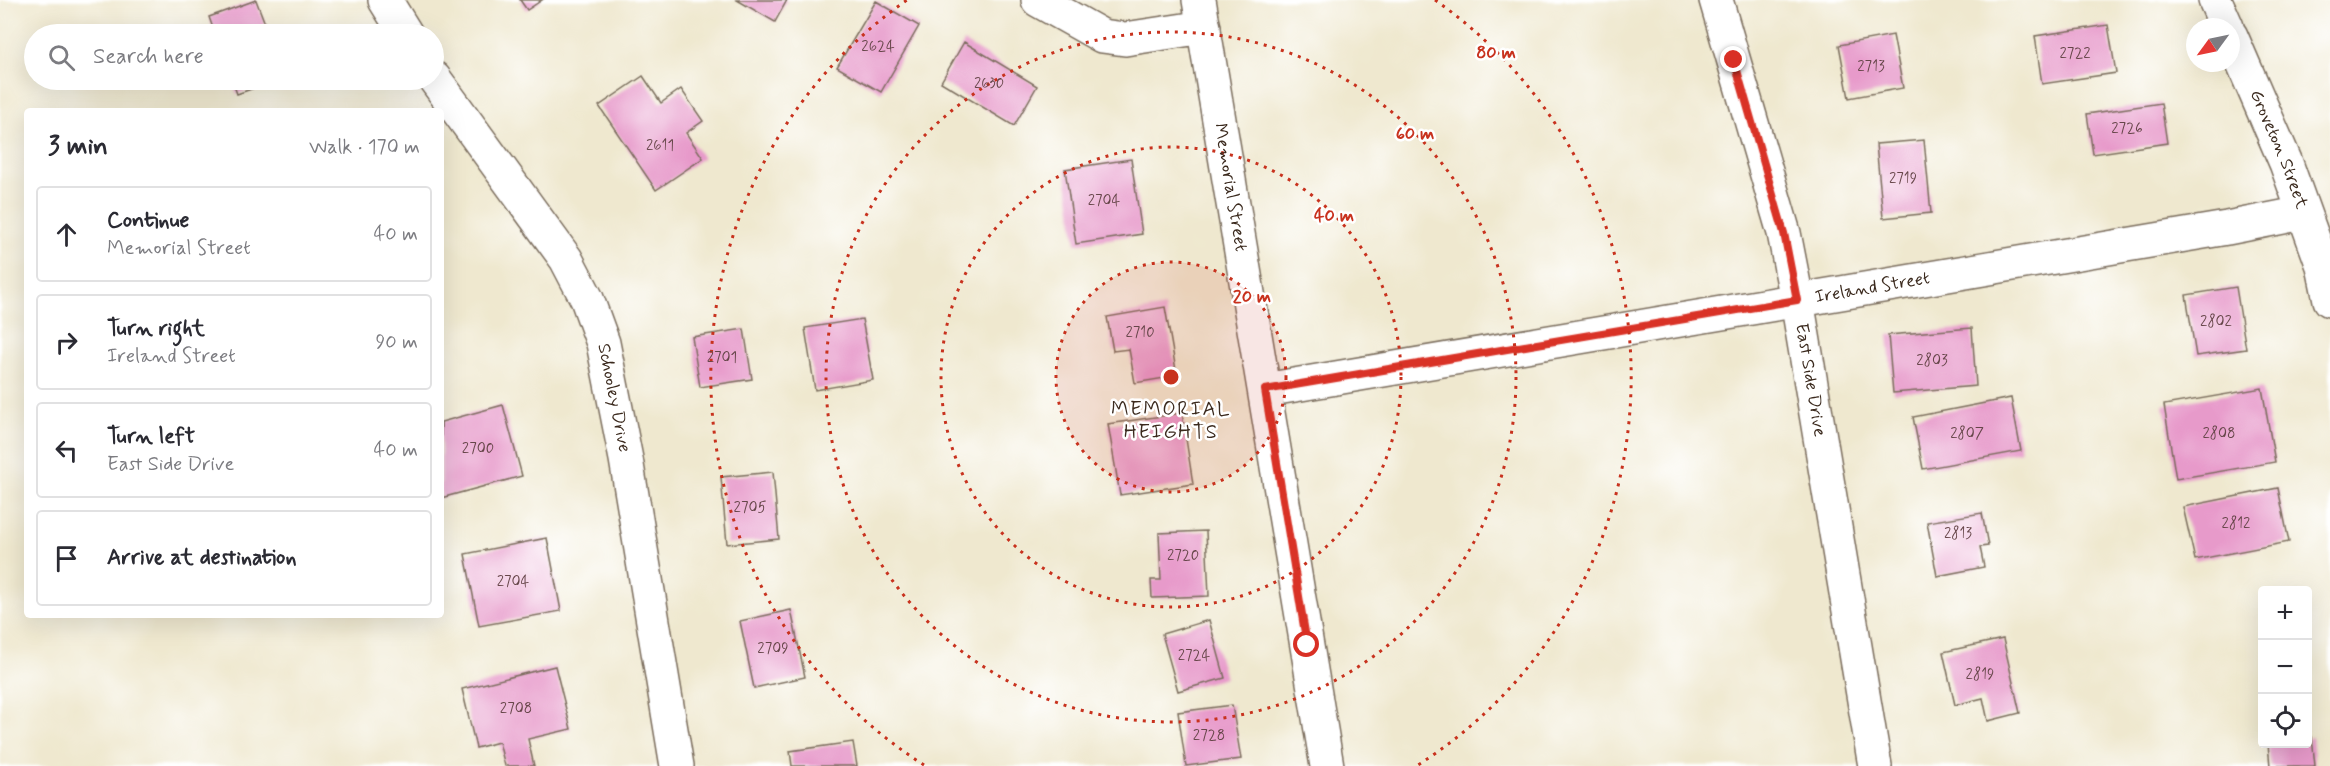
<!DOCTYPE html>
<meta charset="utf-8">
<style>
body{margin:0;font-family:Mynerve,sans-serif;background:#f2f2f3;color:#2b2b33}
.controls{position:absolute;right:18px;bottom:18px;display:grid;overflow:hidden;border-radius:6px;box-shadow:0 6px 24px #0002}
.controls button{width:54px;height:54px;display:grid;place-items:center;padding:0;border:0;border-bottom:2px solid #e1e1e2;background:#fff;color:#2b2b33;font:30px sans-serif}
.compass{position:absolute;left:2186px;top:18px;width:54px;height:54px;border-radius:50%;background:#fff;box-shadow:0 6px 24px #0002;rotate:237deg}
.stop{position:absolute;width:18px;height:18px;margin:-14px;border:4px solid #d93025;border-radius:50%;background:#fff}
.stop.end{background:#d93025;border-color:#fff;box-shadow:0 2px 6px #0008}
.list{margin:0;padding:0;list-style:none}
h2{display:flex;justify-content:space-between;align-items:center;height:78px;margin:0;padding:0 24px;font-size:26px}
h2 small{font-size:20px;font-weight:400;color:#7c7c81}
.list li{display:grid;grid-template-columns:39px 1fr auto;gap:18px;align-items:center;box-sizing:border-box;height:96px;margin:0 12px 12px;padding:0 12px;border:2px solid #e1e1e2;border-radius:6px}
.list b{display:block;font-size:22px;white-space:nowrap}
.list p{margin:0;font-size:20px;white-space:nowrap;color:#7c7c81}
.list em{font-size:20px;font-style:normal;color:#7c7c81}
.icon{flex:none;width:33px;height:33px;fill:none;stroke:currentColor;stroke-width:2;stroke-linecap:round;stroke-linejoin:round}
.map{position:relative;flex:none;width:2330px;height:766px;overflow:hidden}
.search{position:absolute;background:#fff;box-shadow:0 6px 24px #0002;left:24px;top:24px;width:420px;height:66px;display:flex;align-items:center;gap:15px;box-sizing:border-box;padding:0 21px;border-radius:33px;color:#7c7c81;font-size:22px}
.panel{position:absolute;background:#fff;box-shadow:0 6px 24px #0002;left:24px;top:108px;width:420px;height:510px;border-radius:6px}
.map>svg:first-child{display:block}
.building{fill:#e79aca}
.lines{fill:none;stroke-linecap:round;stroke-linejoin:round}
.street-casing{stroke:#7a6c5c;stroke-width:36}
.street{stroke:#fff;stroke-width:33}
.route{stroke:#d93025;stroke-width:8}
.ring{fill:none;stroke:#c8321e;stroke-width:3;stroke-dasharray:3 6}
.labels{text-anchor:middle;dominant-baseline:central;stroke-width:5;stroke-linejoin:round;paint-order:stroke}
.number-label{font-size:15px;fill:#664649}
.street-label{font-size:18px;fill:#3b2a1e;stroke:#fff}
.neighbourhood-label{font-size:20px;letter-spacing:1.5px;fill:#3b2a1e;stroke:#fff}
.centre{fill:#c8321e;stroke:#fff;stroke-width:3}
.ring-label{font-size:18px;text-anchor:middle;font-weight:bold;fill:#c8321e;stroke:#fff;stroke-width:5;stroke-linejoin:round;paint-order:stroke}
</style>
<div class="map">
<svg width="2330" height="766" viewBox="0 0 2330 766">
<rect width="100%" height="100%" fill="#fff"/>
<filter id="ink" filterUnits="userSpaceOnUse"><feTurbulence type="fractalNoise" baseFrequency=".0167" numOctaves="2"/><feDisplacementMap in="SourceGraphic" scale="12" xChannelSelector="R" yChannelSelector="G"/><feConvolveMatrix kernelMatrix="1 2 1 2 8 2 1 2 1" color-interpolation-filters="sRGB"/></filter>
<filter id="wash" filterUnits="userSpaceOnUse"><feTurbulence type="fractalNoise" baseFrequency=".008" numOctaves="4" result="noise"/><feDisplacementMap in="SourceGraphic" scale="24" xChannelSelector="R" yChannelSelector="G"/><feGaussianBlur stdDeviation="1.35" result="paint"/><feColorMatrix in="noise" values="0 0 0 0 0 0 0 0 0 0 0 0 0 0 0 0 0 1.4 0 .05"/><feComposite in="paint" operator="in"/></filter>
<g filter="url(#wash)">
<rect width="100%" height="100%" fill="#efe8cf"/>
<g id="blocks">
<path class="building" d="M256,0L269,34H215L209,17Z
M520,0H542L527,10Z
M737,0H787L775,22Z
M876,1L919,26L881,92L837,67Z
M2108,25L2116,73L2042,84L2035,36Z
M1893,35L1903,88L1849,98L1839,45Z
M964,42L1037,86L1014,126L941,82Z
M643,76L661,103L681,89L703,121L686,133L703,158L656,190L599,106Z
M232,80H277L237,94Z
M2161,103L2167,143L2093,154L2087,114Z
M1924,140L1931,213L1883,218L1876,144Z
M1131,159L1142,234L1076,244L1065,169Z
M2236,287L2246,349L2196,356L2186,295Z
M1165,307L1177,376L1135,383L1129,349L1113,351L1107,317Z
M862,319L873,380L815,390L805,328Z
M1972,328L1976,386L1893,393L1888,335Z
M744,329L752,379L700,387L692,337Z
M2262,388L2275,462L2176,479L2164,405Z
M2011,398L2021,451L1923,469L1913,417Z
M503,405L522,476L441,498V422Z
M1182,413L1193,484L1120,495L1108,424Z
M773,472L779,539L727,544L721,477Z
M2278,488L2289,542L2195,560L2183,507Z
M1982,513L1988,546L1980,547L1984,567L1937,576L1927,522Z
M1206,531L1209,596L1152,598L1151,580H1161L1159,533Z
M547,538L561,611L479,626L465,554Z
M791,610L805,677L754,688L740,621Z
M1209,620L1225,678L1178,691L1162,634Z
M2003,639L2020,713L1988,721L1983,698L1955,705L1943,652Z
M555,666L571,729L528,739L534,766H505L499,742L476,748L462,689Z
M1232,705L1241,759L1186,766L1178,712Z
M2312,737L2315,766H2270L2268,744H2308V738Z
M853,742L857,766H792L790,751Z"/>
</g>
</g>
<g filter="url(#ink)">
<use href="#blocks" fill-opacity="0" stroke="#7a6c5c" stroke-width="1.5"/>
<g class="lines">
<defs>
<g id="street">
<path d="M385,0L406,34"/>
<path d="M1038,0L1102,36L1125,39L1204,27"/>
<path id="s1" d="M1199,0L1327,766"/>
<path id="s2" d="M1716,0L1784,233L1797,300L1875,766"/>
<path d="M2215,0L2227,27"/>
<path id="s3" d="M2231,36L2286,163L2323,266L2330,300"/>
<path id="s4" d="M434,78L566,259L587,299L603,343L626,459L677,766"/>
<path id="s5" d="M1265,390L2227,228L2303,213"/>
</g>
</defs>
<use href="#street" class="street-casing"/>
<use href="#street" class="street"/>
</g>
</g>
<g class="lines" filter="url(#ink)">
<path class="route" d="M1307,645L1265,390L1797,300L1784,233L1734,60"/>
</g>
<circle cx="1171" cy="377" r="115" fill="#c8321e" fill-opacity=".12"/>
<g class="ring">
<circle cx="1171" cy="377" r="115"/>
<circle cx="1171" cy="377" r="230"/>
<circle cx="1171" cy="377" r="345"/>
<path d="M924 765A460 460 0 0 1 907 0M1435 0A460 460 0 0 1 1418 765"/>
</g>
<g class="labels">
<g class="number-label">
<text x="878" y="47">2624</text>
<text x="2075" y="54">2722</text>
<text x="1871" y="67">2713</text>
<text x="989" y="84">2630</text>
<text x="2127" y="129">2726</text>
<text x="660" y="146">2611</text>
<text x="1903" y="179">2719</text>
<text x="1104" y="201">2704</text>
<text x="2216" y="322">2802</text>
<text x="1140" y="333">2710</text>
<text x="722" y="358">2701</text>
<text x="1932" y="361">2803</text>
<text x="1967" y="434">2807</text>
<text x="2219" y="434">2808</text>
<text x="478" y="449">2700</text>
<text x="750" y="508">2705</text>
<text x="2236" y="524">2812</text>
<text x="1958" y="534">2813</text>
<text x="1183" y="556">2720</text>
<text x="513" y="582">2704</text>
<text x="773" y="649">2709</text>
<text x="1194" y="656">2724</text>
<text x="1980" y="675">2819</text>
<text x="516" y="709">2708</text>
<text x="1209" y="736">2728</text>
</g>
<g class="street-label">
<text stroke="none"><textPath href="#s3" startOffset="123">Groveton Street</textPath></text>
<text stroke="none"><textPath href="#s1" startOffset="190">Memorial Street</textPath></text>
<text stroke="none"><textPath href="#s5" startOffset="616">Ireland Street</textPath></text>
<text stroke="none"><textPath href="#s2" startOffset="392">East Side Drive</textPath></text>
<text stroke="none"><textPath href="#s4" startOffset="372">Schooley Drive</textPath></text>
</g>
<g class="neighbourhood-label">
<text x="1171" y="409">MEMORIAL<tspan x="1171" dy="23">HEIGHTS</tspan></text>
</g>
</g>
<circle cx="1171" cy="377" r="9" class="centre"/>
<g class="ring-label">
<text x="1496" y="58">80 m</text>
<text x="1415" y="139">60 m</text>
<text x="1334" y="221">40 m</text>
<text x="1252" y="302">20 m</text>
</g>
</svg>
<div class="controls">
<button>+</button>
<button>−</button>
<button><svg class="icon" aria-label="locate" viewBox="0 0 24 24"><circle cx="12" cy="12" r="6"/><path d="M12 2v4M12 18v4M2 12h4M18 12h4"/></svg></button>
</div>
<svg class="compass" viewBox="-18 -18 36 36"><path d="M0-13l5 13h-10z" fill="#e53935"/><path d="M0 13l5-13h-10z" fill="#7c7c81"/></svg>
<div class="stop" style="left:1307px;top:645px"></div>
<div class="stop end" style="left:1734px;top:60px"></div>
<div class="search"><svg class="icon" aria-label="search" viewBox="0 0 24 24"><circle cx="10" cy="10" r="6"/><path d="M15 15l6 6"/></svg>Search here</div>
<section class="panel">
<h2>3 min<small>Walk · 170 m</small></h2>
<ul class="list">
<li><svg class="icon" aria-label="ahead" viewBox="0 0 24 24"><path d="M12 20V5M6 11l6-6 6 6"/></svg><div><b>Continue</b><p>Memorial Street</p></div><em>40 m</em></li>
<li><svg class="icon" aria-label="right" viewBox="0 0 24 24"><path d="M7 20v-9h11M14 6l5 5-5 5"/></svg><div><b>Turn right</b><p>Ireland Street</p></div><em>90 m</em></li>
<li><svg class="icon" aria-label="left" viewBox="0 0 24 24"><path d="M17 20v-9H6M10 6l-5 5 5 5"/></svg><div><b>Turn left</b><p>East Side Drive</p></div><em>40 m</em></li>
<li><svg class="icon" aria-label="arrive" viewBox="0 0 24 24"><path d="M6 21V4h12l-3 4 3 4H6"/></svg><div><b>Arrive at destination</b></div></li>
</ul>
</section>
</div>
